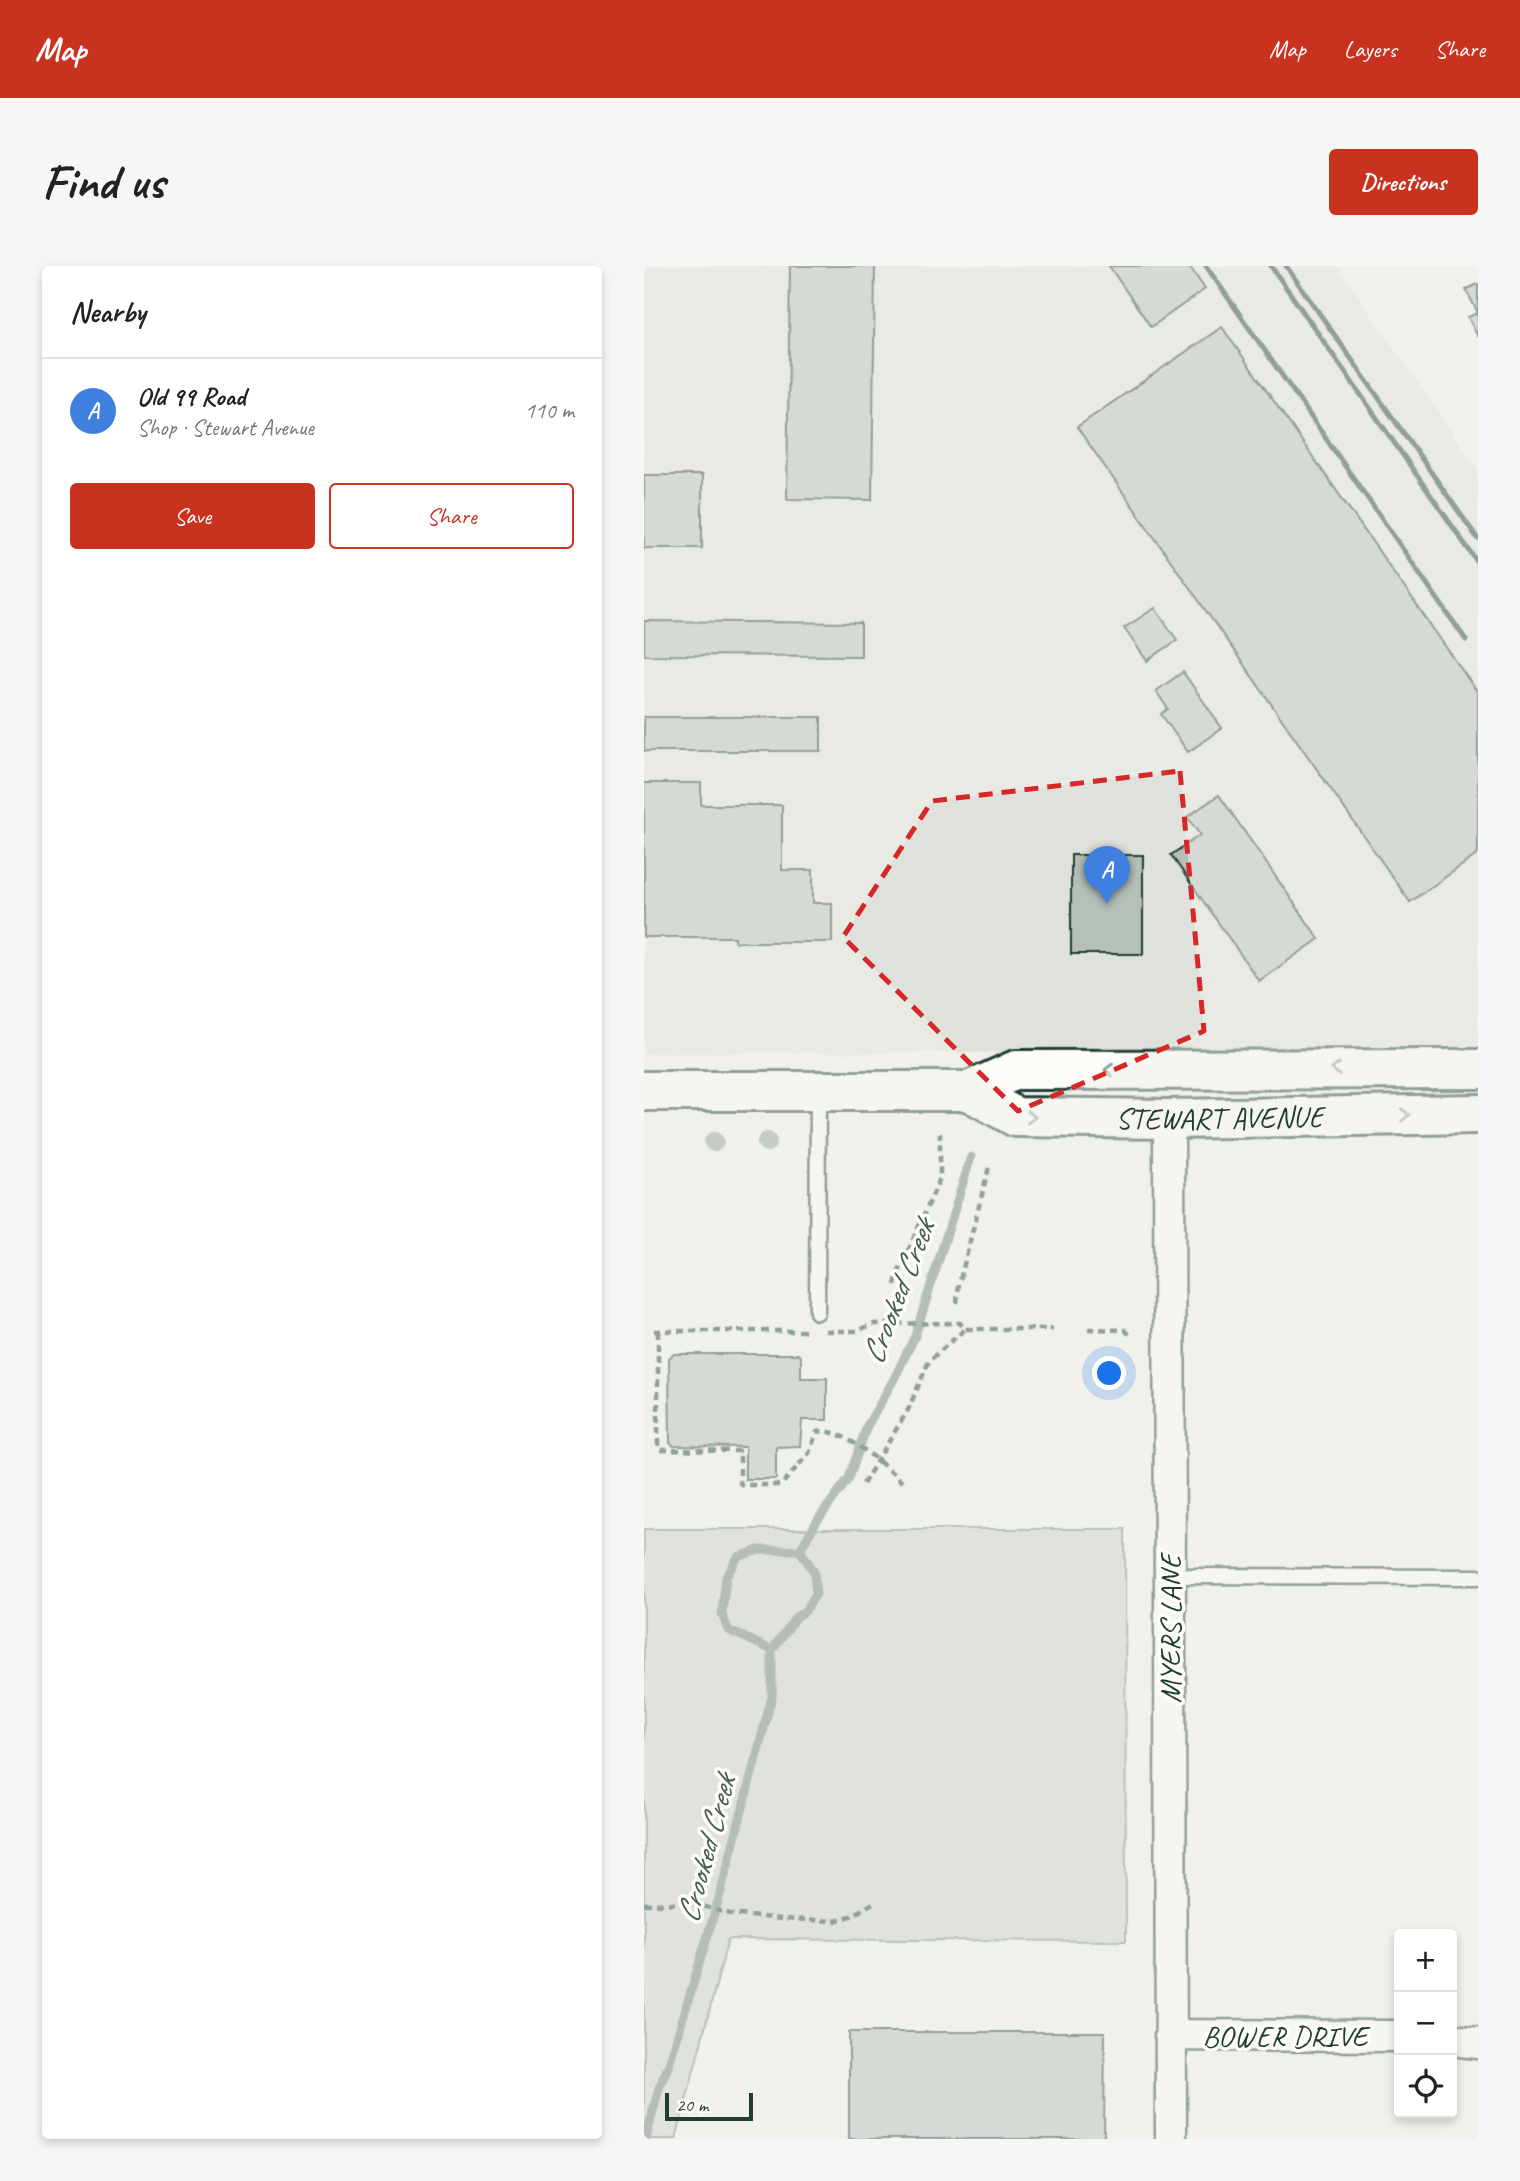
<!DOCTYPE html>
<meta charset="utf-8">
<style>
body{margin:0;font-family:Caveat,sans-serif;background:#f6f6f6;color:#222}
.controls{position:absolute;right:21px;bottom:21px;display:grid;overflow:hidden;border-radius:7px;box-shadow:0 4px 10px #0003}
.controls button{width:63px;height:63px;display:grid;place-items:center;padding:0;border:0;border-bottom:2px solid #e0e0e0;background:#fff;color:#222;font:35px sans-serif}
.scale{position:absolute;left:21px;bottom:18px;width:88px;box-sizing:border-box;padding-left:7px;border:4px solid #1f3d34;border-top:0;font-size:19px;line-height:24px;white-space:nowrap;color:#1f3d34;-webkit-text-stroke:5px #fdfcf7;paint-order:stroke}
.you{position:absolute;left:466px;top:1108px;width:24px;height:24px;margin:-18px;border:5px solid #fff;border-radius:50%;background:#1a73e8;box-shadow:0 0 0 10px #1a73e833}
.badge{display:grid;place-items:center;width:46px;height:46px;border-radius:50%;background:#c8321e;color:#fff;font-size:23px;font-weight:700}
.pin{position:absolute;translate:-50% -58px;filter:drop-shadow(0 2px 4px #0008)}
.pin::after{content:'';position:absolute;top:37px;width:24px;height:21px;background:inherit;clip-path:polygon(0 0,100% 0,50% 100%)}
.list{margin:0;padding:0;list-style:none}
h2{display:flex;justify-content:space-between;align-items:center;height:91px;margin:0;padding:0 28px;font-size:30px}
h2 small{font-size:23px;font-weight:400;color:#767676}
.list li{display:grid;grid-template-columns:46px 1fr auto;gap:21px;align-items:center;box-sizing:border-box;height:105px;padding:0 28px;border-top:2px solid #e0e0e0}
.list b{display:block;font-size:26px;white-space:nowrap}
.list p{margin:0;font-size:23px;white-space:nowrap;color:#767676}
.list em{font-size:23px;font-style:normal;color:#767676}
.actions{display:flex;gap:14px;padding:21px 28px}
.actions a{flex:1;padding:16px 0;border:2px solid #c8321e;border-radius:7px;text-align:center;font-size:24px;color:#c8321e}
.actions .main{background:#c8321e;color:#fff}
.icon{flex:none;width:38px;height:38px;fill:none;stroke:currentColor;stroke-width:2;stroke-linecap:round;stroke-linejoin:round}
.map{position:relative;flex:none;width:834px;height:1873px;overflow:hidden;border-radius:7px}
header{display:flex;align-items:center;gap:42px;box-sizing:border-box;height:98px;padding:0 35px;background:#c8321e;color:#fff}
header strong{font-size:33px}
nav{display:flex;gap:38px;margin-inline-start:auto;font-size:24px}
.intro{display:flex;align-items:center;justify-content:space-between;box-sizing:border-box;height:168px;padding:0 42px}
h1{margin:0;font-size:49px}
.button{padding:18px 32px;border-radius:7px;background:#c8321e;color:#fff;font-size:24px;font-weight:700}
main{display:flex;gap:42px;padding:0 42px}
aside{flex:1;background:#fff;border-radius:7px;box-shadow:0 4px 10px #0003}
.map>svg:first-child{display:block}
.built{fill:#dfe2dc}
.green{fill:#cdd3cd;stroke:#768880;stroke-width:2}
.lines{fill:none;stroke-linecap:round;stroke-linejoin:round}
.stream{stroke:#6c8077;stroke-width:9}
.building{fill:#b6bfb8;stroke:#1f3d34;stroke-width:2}
.service-casing{stroke:#1f3d34;stroke-width:19}
.minor-casing{stroke:#1f3d34;stroke-width:35}
.secondary-casing{stroke:#1f3d34;stroke-width:44}
.path{stroke:#1f3d34;stroke-width:4.5;stroke-dasharray:7 5;stroke-linecap:butt}
.service{stroke:#fdfcf7;stroke-width:14}
.minor{stroke:#fdfcf7;stroke-width:30}
.secondary{stroke:#fdfcf7;stroke-width:38}
.rail{stroke:#1f3d34;stroke-width:5}
.tree{fill:#909e97}
.oneway{stroke:#8e9c96}
.marked{fill:none;stroke:#d62828;stroke-width:5;stroke-dasharray:14 9;stroke-linejoin:round}
.labels{text-anchor:middle;dominant-baseline:central;stroke-width:7;stroke-linejoin:round;paint-order:stroke}
.street-label{font-size:30px;fill:#1f3d34;stroke:#fdfcf7}
.water-label{font-size:32px;font-style:italic;fill:#455e56;stroke:#fdfcf7}
</style>
<header>
<strong>Map</strong>
<nav><a>Map</a><a>Layers</a><a>Share</a></nav>
</header>
<div class="intro"><h1>Find us</h1><a class="button">Directions</a></div>
<main>
<aside>
<h2>Nearby<small></small></h2>
<ul class="list">
<li><span class="badge" style="background:#3f7fe0">A</span><div><b>Old 99 Road</b><p>Shop · Stewart Avenue</p></div><em>110 m</em></li>
</ul>
<div class="actions"><a class="main">Save</a><a>Share</a></div>
</aside>
<div class="map">
<svg width="834" height="1873" viewBox="0 0 834 1873">
<rect width="100%" height="100%" fill="#f0f1eb"/>
<filter id="ink" filterUnits="userSpaceOnUse"><feTurbulence type="fractalNoise" baseFrequency=".0143" numOctaves="2"/><feDisplacementMap in="SourceGraphic" scale="14" xChannelSelector="R" yChannelSelector="G"/><feConvolveMatrix kernelMatrix="1 2 1 2 8 2 1 2 1" color-interpolation-filters="sRGB"/></filter>
<g filter="url(#ink)">
<path class="built" d="M0,0H693L834,204V786L0,787Z"/>
<path class="green" d="M0,1263H481L482,1675L84,1673L32,1873H0Z"/>
<g class="lines">
<path class="stream" d="M128,1384L84,1364L78,1348L82,1311L94,1291L115,1284H156
M2,1873L15,1822L25,1798L75,1632L128,1431V1384L152,1351L161,1345L172,1328L170,1306L156,1284L173,1255L205,1212L223,1160L250,1113L271,1070L327,891"/>
</g>
<path class="building" d="M146,0H231L228,234L143,233Z
M465,0H545L561,23L507,61Z
M833,18H834V71L824,51L834,47L822,24Z
M578,61L834,427V588L766,636L433,161Z
M0,209H58V282H0Z
M511,342L533,374L503,395L480,362Z
M0,355L217,357V390L0,389Z
M539,406L578,462L544,486L517,448L524,443L512,425Z
M0,451H177V485H0Z
M0,517H57V539H138V604H169V637H188V676H91V671H0Z
M575,529L675,673L615,715L527,589L556,569L543,551Z
M427,589H499V688H427Z
M30,1088H154L157,1091V1112H183V1154H158L156,1180L132,1181V1213H101V1181L30,1180L26,1177L25,1092Z
M205,1766H461L460,1873H205Z"/>
<g class="lines">
<defs>
<path id="service" d="M173,1046L174,827
M526,1310L834,1311"/>
<path id="minor" d="M525,853L527,1873
M526,1769L755,1770
M808,1774L834,1777"/>
<g id="secondary">
<path d="M0,825H325L372,804L834,803"/>
<path id="s1" d="M325,825L372,851L525,853L834,848"/>
</g>
</defs>
<use href="#service" class="service-casing"/>
<use href="#minor" class="minor-casing"/>
<use href="#secondary" class="secondary-casing"/>
<path class="path" d="M251,1019L253,1010L296,912V867
M313,1037L315,1018L345,901
M444,1063L481,1064L487,1070
M10,1065H163
M14,1065V1180L17,1184L96,1185V1217L98,1219H134L139,1217L165,1187L173,1166C197,1159 241,1200 258,1216
M182,1065H213L229,1058L316,1057L321,1063H409
M219,1218L264,1144L285,1095L321,1063
M0,1638L48,1637L86,1648L138,1653L191,1655L207,1650L229,1637"/>
<use href="#service" class="service"/>
<use href="#minor" class="minor"/>
<use href="#secondary" class="secondary"/>
<path class="rail" d="M562,0L822,374
M627,0L834,297
M642,0L834,273"/>
</g>
<g class="tree">
<circle cx="70" cy="876" r="10"/>
<circle cx="123" cy="876" r="10"/>
</g>
<defs><path id="oneway-chevron" d="M-2-3.5L2.5 0L-2 3.5" fill="none" stroke-width="1.6" stroke-linecap="round" stroke-linejoin="round" transform="scale(1.75)"/></defs>
<g class="oneway">
<use href="#oneway-chevron" transform="translate(692 803) rotate(180)"/>
<use href="#oneway-chevron" transform="translate(465 804) rotate(180)"/>
<use href="#oneway-chevron" transform="translate(761 849) rotate(-1)"/>
<use href="#oneway-chevron" transform="translate(387 851) rotate(1)"/>
</g>
</g>
<path d="M0 0H834V1873H0ZM536,505L560,765L374,845L199,671L288,535Z" fill="#f0f1eb" fill-opacity=".55" fill-rule="evenodd"/>
<path class="marked" d="M536,505L560,765L374,845L199,671L288,535Z"/>
<g class="labels">
<g class="street-label">
<text stroke="none"><textPath href="#s1" startOffset="257">STEWART AVENUE</textPath></text>
<text transform="translate(526 1363) rotate(-90)">MYERS LANE</text>
<text x="641" y="1770">BOWER DRIVE</text>
</g>
<g class="water-label">
<text transform="translate(254 1026) rotate(-69)">Crooked Creek</text>
<text transform="translate(62 1583) rotate(-75)">Crooked Creek</text>
</g>
</g>
</svg>
<div class="controls">
<button>+</button>
<button>−</button>
<button><svg class="icon" aria-label="locate" viewBox="0 0 24 24"><circle cx="12" cy="12" r="6"/><path d="M12 2v4M12 18v4M2 12h4M18 12h4"/></svg></button>
</div>
<div class="scale">20 m</div>
<div class="you"></div>
<div class="pin badge" style="left:463px;top:638px;background:#3f7fe0">A</div>
</div>
</main>
